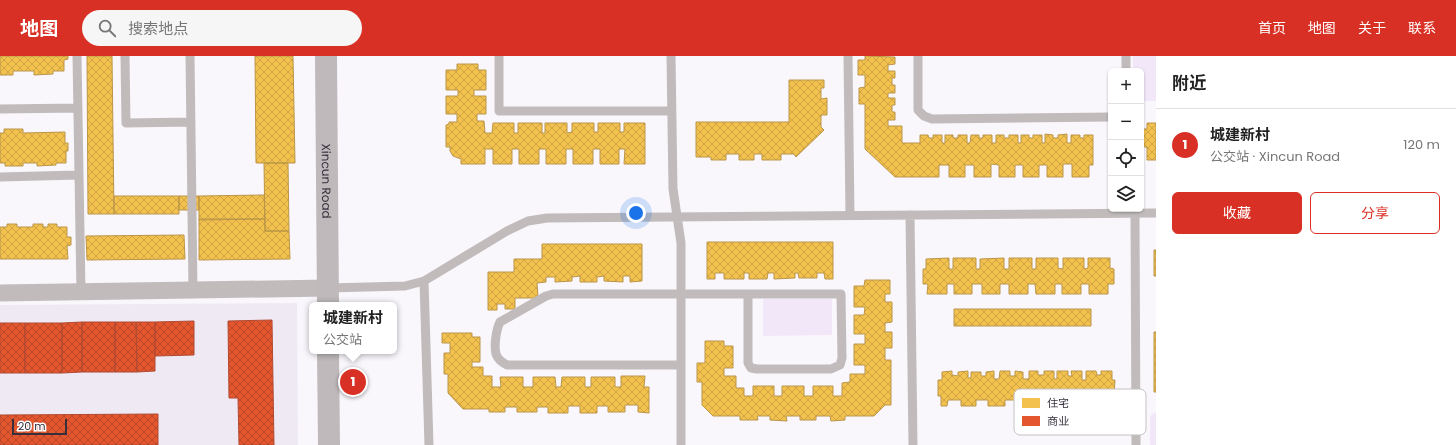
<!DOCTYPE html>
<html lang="zh">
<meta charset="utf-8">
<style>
body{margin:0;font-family:Poppins,"Noto Sans SC",sans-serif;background:#f6f6f6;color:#222}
.controls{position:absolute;right:12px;top:12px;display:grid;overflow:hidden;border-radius:6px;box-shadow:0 1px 3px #0004}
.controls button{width:36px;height:36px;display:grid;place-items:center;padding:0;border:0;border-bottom:1px solid #e0e0e0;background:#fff;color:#222;font:20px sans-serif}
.scale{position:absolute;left:12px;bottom:10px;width:55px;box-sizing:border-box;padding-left:4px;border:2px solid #362f3c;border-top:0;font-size:11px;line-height:14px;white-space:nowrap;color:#362f3c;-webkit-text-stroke:3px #fff;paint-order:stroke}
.you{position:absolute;left:636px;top:157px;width:14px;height:14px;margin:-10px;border:3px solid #fff;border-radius:50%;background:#1a73e8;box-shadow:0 0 0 6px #1a73e833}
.badge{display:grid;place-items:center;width:26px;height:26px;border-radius:50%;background:#d93025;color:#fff;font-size:13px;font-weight:700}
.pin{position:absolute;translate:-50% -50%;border:2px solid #fff;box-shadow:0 1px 4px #0006}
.popup{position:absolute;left:309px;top:246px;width:88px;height:52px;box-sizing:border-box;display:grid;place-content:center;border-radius:6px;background:#fff;filter:drop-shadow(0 1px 3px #0005);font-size:13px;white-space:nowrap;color:#767676}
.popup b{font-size:15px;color:#222}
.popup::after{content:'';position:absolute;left:50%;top:100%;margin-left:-8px;border:8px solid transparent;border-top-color:#fff}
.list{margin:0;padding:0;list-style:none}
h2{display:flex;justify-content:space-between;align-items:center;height:52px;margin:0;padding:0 16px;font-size:17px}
h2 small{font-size:13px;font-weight:400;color:#767676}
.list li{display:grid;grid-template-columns:26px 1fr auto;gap:12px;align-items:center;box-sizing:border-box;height:72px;padding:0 16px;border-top:1px solid #e0e0e0}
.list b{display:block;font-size:15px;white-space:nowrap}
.list p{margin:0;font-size:13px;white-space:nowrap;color:#767676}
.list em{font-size:13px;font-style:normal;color:#767676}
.actions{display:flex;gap:8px;padding:12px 16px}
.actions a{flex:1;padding:9px 0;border:1px solid #d93025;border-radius:6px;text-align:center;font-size:14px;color:#d93025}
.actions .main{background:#d93025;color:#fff}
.icon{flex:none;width:22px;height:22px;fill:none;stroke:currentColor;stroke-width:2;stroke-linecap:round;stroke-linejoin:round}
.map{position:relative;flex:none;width:1156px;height:389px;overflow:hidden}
header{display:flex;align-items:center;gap:24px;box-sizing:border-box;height:56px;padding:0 20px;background:#d93025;color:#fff}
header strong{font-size:19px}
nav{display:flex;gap:22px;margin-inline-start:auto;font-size:14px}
.search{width:280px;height:36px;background:#f6f6f6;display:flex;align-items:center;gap:10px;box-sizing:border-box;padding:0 14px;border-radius:22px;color:#767676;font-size:15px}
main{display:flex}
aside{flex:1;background:#fff}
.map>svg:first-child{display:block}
.built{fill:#efe9f4}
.green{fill:#f1e7f9}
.homes{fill:url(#homes-cross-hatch);stroke:#ba9549}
.shops{fill:url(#shops-cross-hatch);stroke:#b04b32}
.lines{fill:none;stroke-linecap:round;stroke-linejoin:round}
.lane{stroke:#c1bbbb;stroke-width:9}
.street{stroke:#c1bbbb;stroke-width:17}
.secondary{stroke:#bfb9bb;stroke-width:22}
.labels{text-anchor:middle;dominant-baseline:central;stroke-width:4;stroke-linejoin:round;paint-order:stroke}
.street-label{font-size:12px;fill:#362f3c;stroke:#fff}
.key{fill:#fff;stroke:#c3c1c4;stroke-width:1}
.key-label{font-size:11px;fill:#362f3c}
</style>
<header>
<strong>地图</strong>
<div class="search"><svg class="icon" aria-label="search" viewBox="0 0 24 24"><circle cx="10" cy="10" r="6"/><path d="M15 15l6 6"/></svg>搜索地点</div>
<nav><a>首页</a><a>地图</a><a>关于</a><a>联系</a></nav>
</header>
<main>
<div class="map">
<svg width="1156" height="389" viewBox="0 0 1156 389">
<defs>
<pattern id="homes-cross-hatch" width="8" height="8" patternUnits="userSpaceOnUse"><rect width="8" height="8" fill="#f2c14e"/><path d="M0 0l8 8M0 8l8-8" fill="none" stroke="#d0a645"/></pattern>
<pattern id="shops-cross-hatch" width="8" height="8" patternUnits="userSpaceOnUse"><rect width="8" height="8" fill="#e4572e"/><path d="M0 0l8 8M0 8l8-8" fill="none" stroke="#ba4828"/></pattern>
</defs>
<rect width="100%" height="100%" fill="#faf7fc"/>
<path class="built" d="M297,247L298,389H0V249Z"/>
<path class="green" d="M1133,0H1156V45H1141V15H1133Z
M763,243H832V279L763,280Z
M1156,356V389H1150V360Z"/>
<path class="homes" d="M0,0H68V3L64,4V15H53V18L34,19V15H13V19H0Z
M87,0H112L114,158H88Z
M255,0H293L295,107H256Z
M865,0L895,1V8L888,9V15H895V22H892V29H895V37H888V42H895V49H892V56H895V64H888V70H902V87H920V79H928L929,82H933V79H942V87H945V79H953V82H958V79H967V87H970L971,79H979V82H983V79H992V87H996V79H1004V82H1009V79H1018V87H1021V79H1029V82H1033V79H1042V87H1045V78L1053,79V82H1058V79L1067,78V87H1071V79H1080V82H1084V79H1093V109H1089V121H1072V108H1063V121H1047V109H1039V121H1023V109H1015V121H999V109L991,108V121H974V109H965V121H949V109H939V121H895L865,93V48H859V32L865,31V19H858V4H865Z
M457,8H478V14H486V34H474V40H486V58H477V65H484L485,77H492L493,67H514V77H518V67H542V77H545V67H567V77L572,76V67H594V76H598V67H620V76H624V67H645V108H624L625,93H619V108H600V93H593V108H573V93H566V108H546V93H539V108H519V93H512V108H493V93H485V108H461V103L453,100L450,95V91H446V69L449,68V66H457V58H446V40H458V34H446V14H457Z
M789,24H824V32H821V43L827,42V59H821V71L824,74L796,101L794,98H781V104H762V98H754V104H739V98H726V104H711V101H696V66H789Z
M1147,67H1156V104H1147V91H1142V73H1147Z
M4,73H23V77L65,76V87H68V95H66V107H56V109L37,110V107H23V110H5V107H0V77H4Z
M264,107H288L289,175H265Z
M264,139L265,163L199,164V140Z
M114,140H179V158H114Z
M179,140H199V154H179Z
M199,163H265V175H289L290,203L199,204Z
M7,168H17V171H33V168H43V171H48V168H57V171H67V181H71V189L67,190L68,203H0V171H7Z
M184,179L185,203L87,204L86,180Z
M707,186H833V223H825L824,217H817V222H799L798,217H795V222L774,223V217H768L767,223H749V217H744V223H724V217H715V223H707Z
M542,188H642V225L630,226V220H623V226L604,225V220L597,221V226H580V220L572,221V225L555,226V221H546V226L537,227L538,242H515V253H505V248H497V254H488V216H514V203H542Z
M1154,194H1156V220H1154Z
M949,202V213H953V202H976V213H980V203L1004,202V213H1009V202H1032V213H1036V202H1058V212L1063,213V202H1084V213L1088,212V202H1110V212L1114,213V228H1108V238H1089V228H1081V238H1062V228H1055V238H1036L1035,228H1028V238H1009V228H1000V238H982V228H972V238H954V228H947V238H927L928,228H923V213H926V203Z
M865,224H890V238H885V246H892V266L885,267V276H892V292H885V304H891V349H885L874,360H845V364L831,365L830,360H816V364H800V360H786L787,365L770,364V360H757L758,364H740V360H713L702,349V326H697V307H705V285H724V290H733V312H724V320H736V332H744V340H753V330H774V340H782V330H804V340H813V330H833V340H842V327L850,326V318H865V309H854V288H865V278H854V259H864L865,251H854V230H864Z
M954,253H1091V270H954Z
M1154,276H1156V336H1154Z
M442,277H472V281H480V306H472V311H483V320H492V331H501L500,321H523V331H533V321H555L556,331H561L562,321H585V331H591V321H615V331H621V320H645L644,331H649V357L638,356V349H625V356H608V350H597V357H580V350H568V357H548V351H537V356H517V351H505V356H489V353H463L448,337V318H444V297H450V287H442Z
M952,315V319L958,320V316L968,315V322H971V316H981V320H986V316L994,315V323H999L1000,315H1010V320H1015V315L1023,316V323H1029V315H1038V319H1044V315H1054V323H1057V315H1068V320H1072L1071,315H1082V324H1086V315H1096L1097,319H1101V315H1112V324H1115L1114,340H1111V348H1104V344H1093V350H1074V344H1065V350H1047V344H1035V350H1016V344H1005V350H988V344H976V350H961V344H948L947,350H941V340H938V324H942V316Z"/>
<path class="shops" d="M272,264L274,389H239L238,342H229L228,265Z
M194,265V299L155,300V266Z
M82,266V316L62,317V267Z
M82,266H115V316H82Z
M115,266H136L137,316H115Z
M136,266H155V315L137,316Z
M0,267H25V317H0Z
M25,267H62V317H25Z
M158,358V389H0V359Z"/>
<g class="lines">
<path class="lane" d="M77,0L81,236
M125,0L126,67L191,66
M190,0L193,234
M499,0V55H671
M671,0L673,133L681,187V389
M848,0L850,159
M918,0V54L924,60L932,63L1111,61
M1126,0V15
M0,53L78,52
M0,121L79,119
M1135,157L1136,389
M910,159L913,389
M424,225L429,389
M328,232L405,230L424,225L507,175L528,165L547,162L1156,157
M681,309H507C503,307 498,304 496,298C494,290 496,274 500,266L546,240L553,238H841L842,302L840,309L831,313H757L751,312L748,307V238"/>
<path class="street" d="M0,237L328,232"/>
<g class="secondary">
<path id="s1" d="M326,0L328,249"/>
<path d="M328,295L329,389"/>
</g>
</g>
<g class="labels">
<g class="street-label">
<text stroke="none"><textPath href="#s1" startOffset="125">Xincun Road</textPath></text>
</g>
</g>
<rect x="1014" y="333" width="132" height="46" rx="6" class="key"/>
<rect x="1022" y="342" width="18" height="10" fill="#f2c14e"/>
<rect x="1022" y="360" width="18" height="10" fill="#e4572e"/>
<g class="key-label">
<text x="1047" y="351">住宅</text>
<text x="1047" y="369">商业</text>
</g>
</svg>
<div class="controls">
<button>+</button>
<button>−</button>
<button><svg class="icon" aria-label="locate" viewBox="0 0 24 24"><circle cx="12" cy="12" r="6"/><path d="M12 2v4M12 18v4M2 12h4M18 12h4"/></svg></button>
<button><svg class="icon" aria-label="layers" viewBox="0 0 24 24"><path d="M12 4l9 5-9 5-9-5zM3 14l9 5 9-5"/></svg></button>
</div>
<div class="scale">20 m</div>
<div class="you"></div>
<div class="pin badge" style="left:353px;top:326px">1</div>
<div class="popup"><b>城建新村</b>公交站</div>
</div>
<aside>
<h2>附近<small></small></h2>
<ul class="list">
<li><span class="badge">1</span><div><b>城建新村</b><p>公交站 · Xincun Road</p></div><em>120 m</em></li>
</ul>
<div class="actions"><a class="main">收藏</a><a>分享</a></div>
</aside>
</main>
